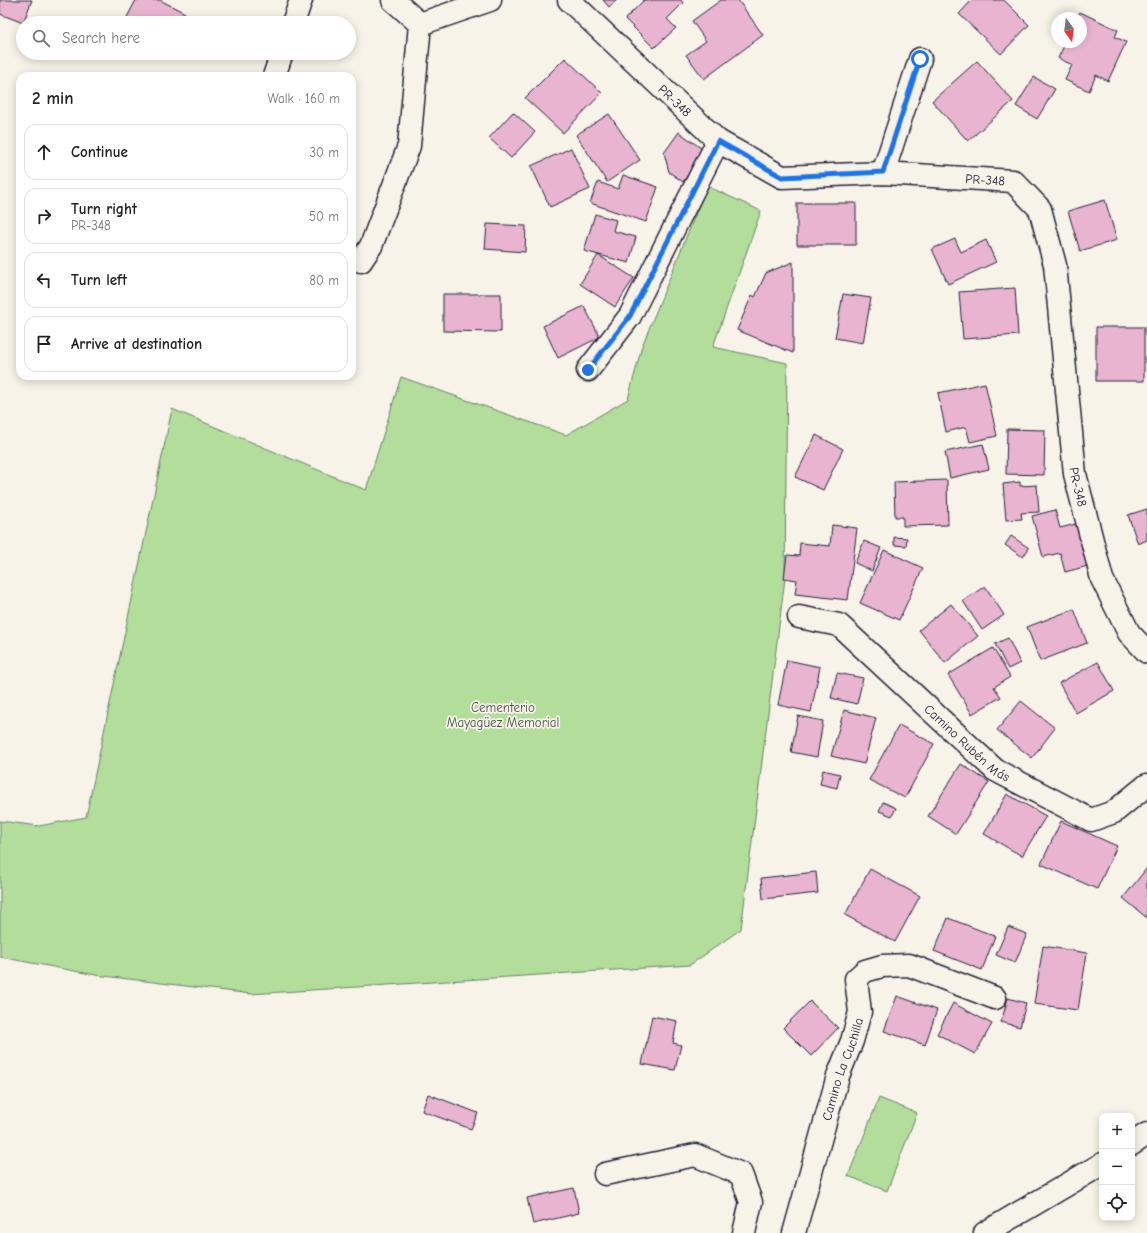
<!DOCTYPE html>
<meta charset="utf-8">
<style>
body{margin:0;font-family:"Comic Neue",sans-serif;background:#f6f6f6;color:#202124}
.controls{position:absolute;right:12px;bottom:12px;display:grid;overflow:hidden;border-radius:8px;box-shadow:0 2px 10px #0003}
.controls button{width:36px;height:36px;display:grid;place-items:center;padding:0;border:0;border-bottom:1px solid #e0e0e0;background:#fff;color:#202124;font:20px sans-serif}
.compass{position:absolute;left:1051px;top:12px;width:36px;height:36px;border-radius:50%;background:#fff;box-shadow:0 2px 10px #0003;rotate:166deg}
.stop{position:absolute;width:12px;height:12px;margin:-9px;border:3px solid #1a73e8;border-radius:50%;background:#fff}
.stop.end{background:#1a73e8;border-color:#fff;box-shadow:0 1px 4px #0008}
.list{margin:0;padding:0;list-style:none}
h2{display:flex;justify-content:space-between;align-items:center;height:52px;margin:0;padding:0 16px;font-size:17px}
h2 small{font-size:13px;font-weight:400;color:#757577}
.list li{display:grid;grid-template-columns:26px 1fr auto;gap:12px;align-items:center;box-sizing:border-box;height:56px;margin:0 8px 8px;padding:0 8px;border:1px solid #e0e0e0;border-radius:12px}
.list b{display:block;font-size:15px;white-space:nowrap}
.list p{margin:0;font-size:13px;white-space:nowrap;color:#757577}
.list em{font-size:13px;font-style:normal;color:#757577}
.icon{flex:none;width:22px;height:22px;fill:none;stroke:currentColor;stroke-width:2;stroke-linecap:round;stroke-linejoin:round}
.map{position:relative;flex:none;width:1147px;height:1233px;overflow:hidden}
.search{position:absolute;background:#fff;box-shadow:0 2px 10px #0003;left:16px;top:16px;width:340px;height:44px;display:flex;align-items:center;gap:10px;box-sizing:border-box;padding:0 14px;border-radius:22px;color:#757577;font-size:15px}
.panel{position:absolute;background:#fff;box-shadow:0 2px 10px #0003;left:16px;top:72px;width:340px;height:308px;border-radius:12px}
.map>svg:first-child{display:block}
.green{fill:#b2dd9b;stroke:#6a806b}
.building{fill:#e8b4d0;stroke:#22223b}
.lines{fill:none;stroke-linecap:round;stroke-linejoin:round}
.minor-casing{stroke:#22223b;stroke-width:25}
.minor{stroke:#f7f3e8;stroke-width:22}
.route{stroke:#1a73e8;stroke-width:5}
.labels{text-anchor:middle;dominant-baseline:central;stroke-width:3.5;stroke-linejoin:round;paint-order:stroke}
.street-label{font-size:13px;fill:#22223b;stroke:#f7f3e8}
.park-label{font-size:13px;fill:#465153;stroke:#f7f3e8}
</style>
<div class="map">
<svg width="1147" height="1233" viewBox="0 0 1147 1233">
<rect width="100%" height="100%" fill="#f7f3e8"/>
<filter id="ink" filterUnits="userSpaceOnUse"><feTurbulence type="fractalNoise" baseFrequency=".025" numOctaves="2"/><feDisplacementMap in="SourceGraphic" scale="8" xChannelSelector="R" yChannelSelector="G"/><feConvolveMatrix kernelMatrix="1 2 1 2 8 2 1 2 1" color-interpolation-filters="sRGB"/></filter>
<g filter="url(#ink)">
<path class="green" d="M707,186L761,211L713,347L787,363L785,578L741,929L690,965L251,994L96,975L0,957V821L39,826L86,817L172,409L366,490L401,377L566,435L628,399L642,346Z
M879,1098L917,1113L887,1191L848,1176Z"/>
<path class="building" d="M0,0H32L23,23L0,14Z
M136,0H160L185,13L180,23H124Z
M603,0H617L609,7Z
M644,0H681L683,3L667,19L676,28L654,48L625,19Z
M721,0H738L763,35L704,79L686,55L706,41L692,21Z
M972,0H1004L1029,25L1001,54L959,14Z
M1080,12L1118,30L1115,37L1126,42L1108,81L1096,75L1089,91L1065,80L1072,65L1058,58L1066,42H1081V18H1077Z
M565,58L602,93L563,133L525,98Z
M977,61L1013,101L968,141L932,101Z
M1034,77L1055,89L1037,119L1016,106Z
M513,112L535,132L511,158L489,138Z
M609,114L640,160L607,182L576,135Z
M679,132L705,151L683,182L669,172L664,153Z
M571,148L590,189L550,207L531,166Z
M623,175L658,187L646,222L590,203L598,182L618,189Z
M1105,200L1117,240L1080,251L1068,211Z
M797,203H856V245H797Z
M595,214L616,220L613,231L636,237L629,263L584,251Z
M487,224L526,226L525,252L485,249Z
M955,239L961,252L986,240L996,262L948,284L932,249Z
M598,255L634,278L615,307L580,284Z
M793,262V353L737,330L752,295L755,297L766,273Z
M1015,288L1018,335L963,339L959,292Z
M443,294H501V332L443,331Z
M843,294L871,298L863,343L835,338Z
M584,306L600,337L558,358L543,326Z
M1096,327H1144V381H1096Z
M985,383L997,436L970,442L966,427L946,432L938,393Z
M1007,429L1045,430L1044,475L1006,474Z
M816,435L843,449L823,490L795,477Z
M983,444L989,469L950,478L945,452Z
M947,480L948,525L903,526V517H895L894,482Z
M1020,482V486L1037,485L1039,512L1021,513L1022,519L1006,520L1003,484Z
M1147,509V540L1138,544L1128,515Z
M1055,510L1060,528L1076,524L1088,566L1065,572L1060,553L1043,557L1032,516Z
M832,525L857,528L848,600L795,594L797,580L784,578L787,555L799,556L800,543L830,546Z
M1011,536L1029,548L1023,557L1005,545Z
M894,537L907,538L906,546L894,545Z
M864,541L881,548L872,571L855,563Z
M884,550L923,568L899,620L860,603Z
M985,586L1004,615L982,630L963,601Z
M951,604L978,636L945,663L919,630Z
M1074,609L1087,643L1040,661L1027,627Z
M1008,638L1020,663L1008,669L995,644Z
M993,648L1010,677L994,687L1001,697L972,714L948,675Z
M787,660L820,667L811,712L778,705Z
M1098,662L1114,691L1076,713L1059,683Z
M837,673L863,678L857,704L831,698Z
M1021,701L1055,728L1032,758L997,730Z
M844,710L876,718L864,764L831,756Z
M798,716L823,721L817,757L791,752Z
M899,725L934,744L905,798L869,780Z
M961,764L989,782L956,834L928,816Z
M823,770L840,774L837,788L820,784Z
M1007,794L1046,816L1022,856L984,834Z
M883,802L896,808L892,816L879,811Z
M1061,821L1117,846L1097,889L1041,864Z
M1147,868V918L1123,898Z
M870,869L920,896L895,942L845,915Z
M816,872L818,893L763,899L761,878Z
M948,918L995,936L982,970L934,951Z
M1008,927L1027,934L1015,963L996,955Z
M1043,946L1087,953L1078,1010L1034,1004Z
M897,996L937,1010L925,1045L884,1031Z
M1008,998L1026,1003L1020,1027L1001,1022Z
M810,1001L838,1028L811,1056L783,1028Z
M953,1003L992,1024L975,1054L937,1034Z
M652,1016L677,1021L673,1043L681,1045L675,1070L642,1064Z
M428,1094L478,1113L471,1129L422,1111Z
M574,1188L579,1213L533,1224L527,1198Z"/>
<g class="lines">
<defs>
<g id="minor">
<path id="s1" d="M569,0L718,141L782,177L883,173L1013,181L1040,209L1055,265L1075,474L1102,579L1129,633L1147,652"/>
<path d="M293,23L301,0"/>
<path d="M420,24L490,0"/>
<path d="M274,76L282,53"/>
<path d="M883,173L920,59"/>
<path d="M361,261L371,246L409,146L420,24L393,0"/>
<path d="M588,370L630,316L718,141"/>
<path id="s2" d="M799,617L839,625L995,770L1091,820L1114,812L1147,785"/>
<path d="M1132,1144L1147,1134"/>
<path d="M605,1174L695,1155L741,1174L751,1202L744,1233"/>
<path id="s3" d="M794,1233L838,1076L852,1041L860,1012L856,979L865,971L882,966L909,965L995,998"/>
<path d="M985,1233L1102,1164"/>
</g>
</defs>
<use href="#minor" class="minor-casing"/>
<use href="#minor" class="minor"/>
</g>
</g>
<g class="lines" filter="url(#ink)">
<path class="route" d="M588,370L630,316L718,141L782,177L883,172L920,59"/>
</g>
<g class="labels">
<g class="street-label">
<text stroke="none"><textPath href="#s1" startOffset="146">PR-348</textPath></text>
<text stroke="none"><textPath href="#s1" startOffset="482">PR-348</textPath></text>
<text stroke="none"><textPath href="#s1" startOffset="830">PR-348</textPath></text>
<text stroke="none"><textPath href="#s2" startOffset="215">Camino Rubén Más</textPath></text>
<text stroke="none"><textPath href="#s3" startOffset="171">Camino La Cuchilla</textPath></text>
</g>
<g class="park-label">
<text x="503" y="707">Cementerio<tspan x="503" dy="15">Mayagüez Memorial</tspan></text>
</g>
</g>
</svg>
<div class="controls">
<button>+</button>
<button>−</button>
<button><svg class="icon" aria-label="locate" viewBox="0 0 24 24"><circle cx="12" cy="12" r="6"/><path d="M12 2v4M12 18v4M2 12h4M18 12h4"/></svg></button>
</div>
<svg class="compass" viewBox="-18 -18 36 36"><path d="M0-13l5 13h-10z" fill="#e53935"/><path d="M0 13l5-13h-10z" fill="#757577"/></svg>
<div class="stop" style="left:920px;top:59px"></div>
<div class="stop end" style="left:588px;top:370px"></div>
<div class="search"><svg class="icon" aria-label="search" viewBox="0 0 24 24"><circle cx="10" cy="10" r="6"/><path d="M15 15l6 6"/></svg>Search here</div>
<section class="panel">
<h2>2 min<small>Walk · 160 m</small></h2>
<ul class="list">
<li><svg class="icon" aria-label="ahead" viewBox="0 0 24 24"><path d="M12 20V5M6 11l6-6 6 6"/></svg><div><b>Continue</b></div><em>30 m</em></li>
<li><svg class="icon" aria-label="right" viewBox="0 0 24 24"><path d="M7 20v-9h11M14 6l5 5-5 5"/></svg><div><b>Turn right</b><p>PR-348</p></div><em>50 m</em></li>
<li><svg class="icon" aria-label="left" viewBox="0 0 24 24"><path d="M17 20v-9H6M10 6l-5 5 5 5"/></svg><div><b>Turn left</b></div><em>80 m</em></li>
<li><svg class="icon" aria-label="arrive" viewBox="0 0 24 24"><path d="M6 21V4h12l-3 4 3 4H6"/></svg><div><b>Arrive at destination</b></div></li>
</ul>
</section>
</div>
